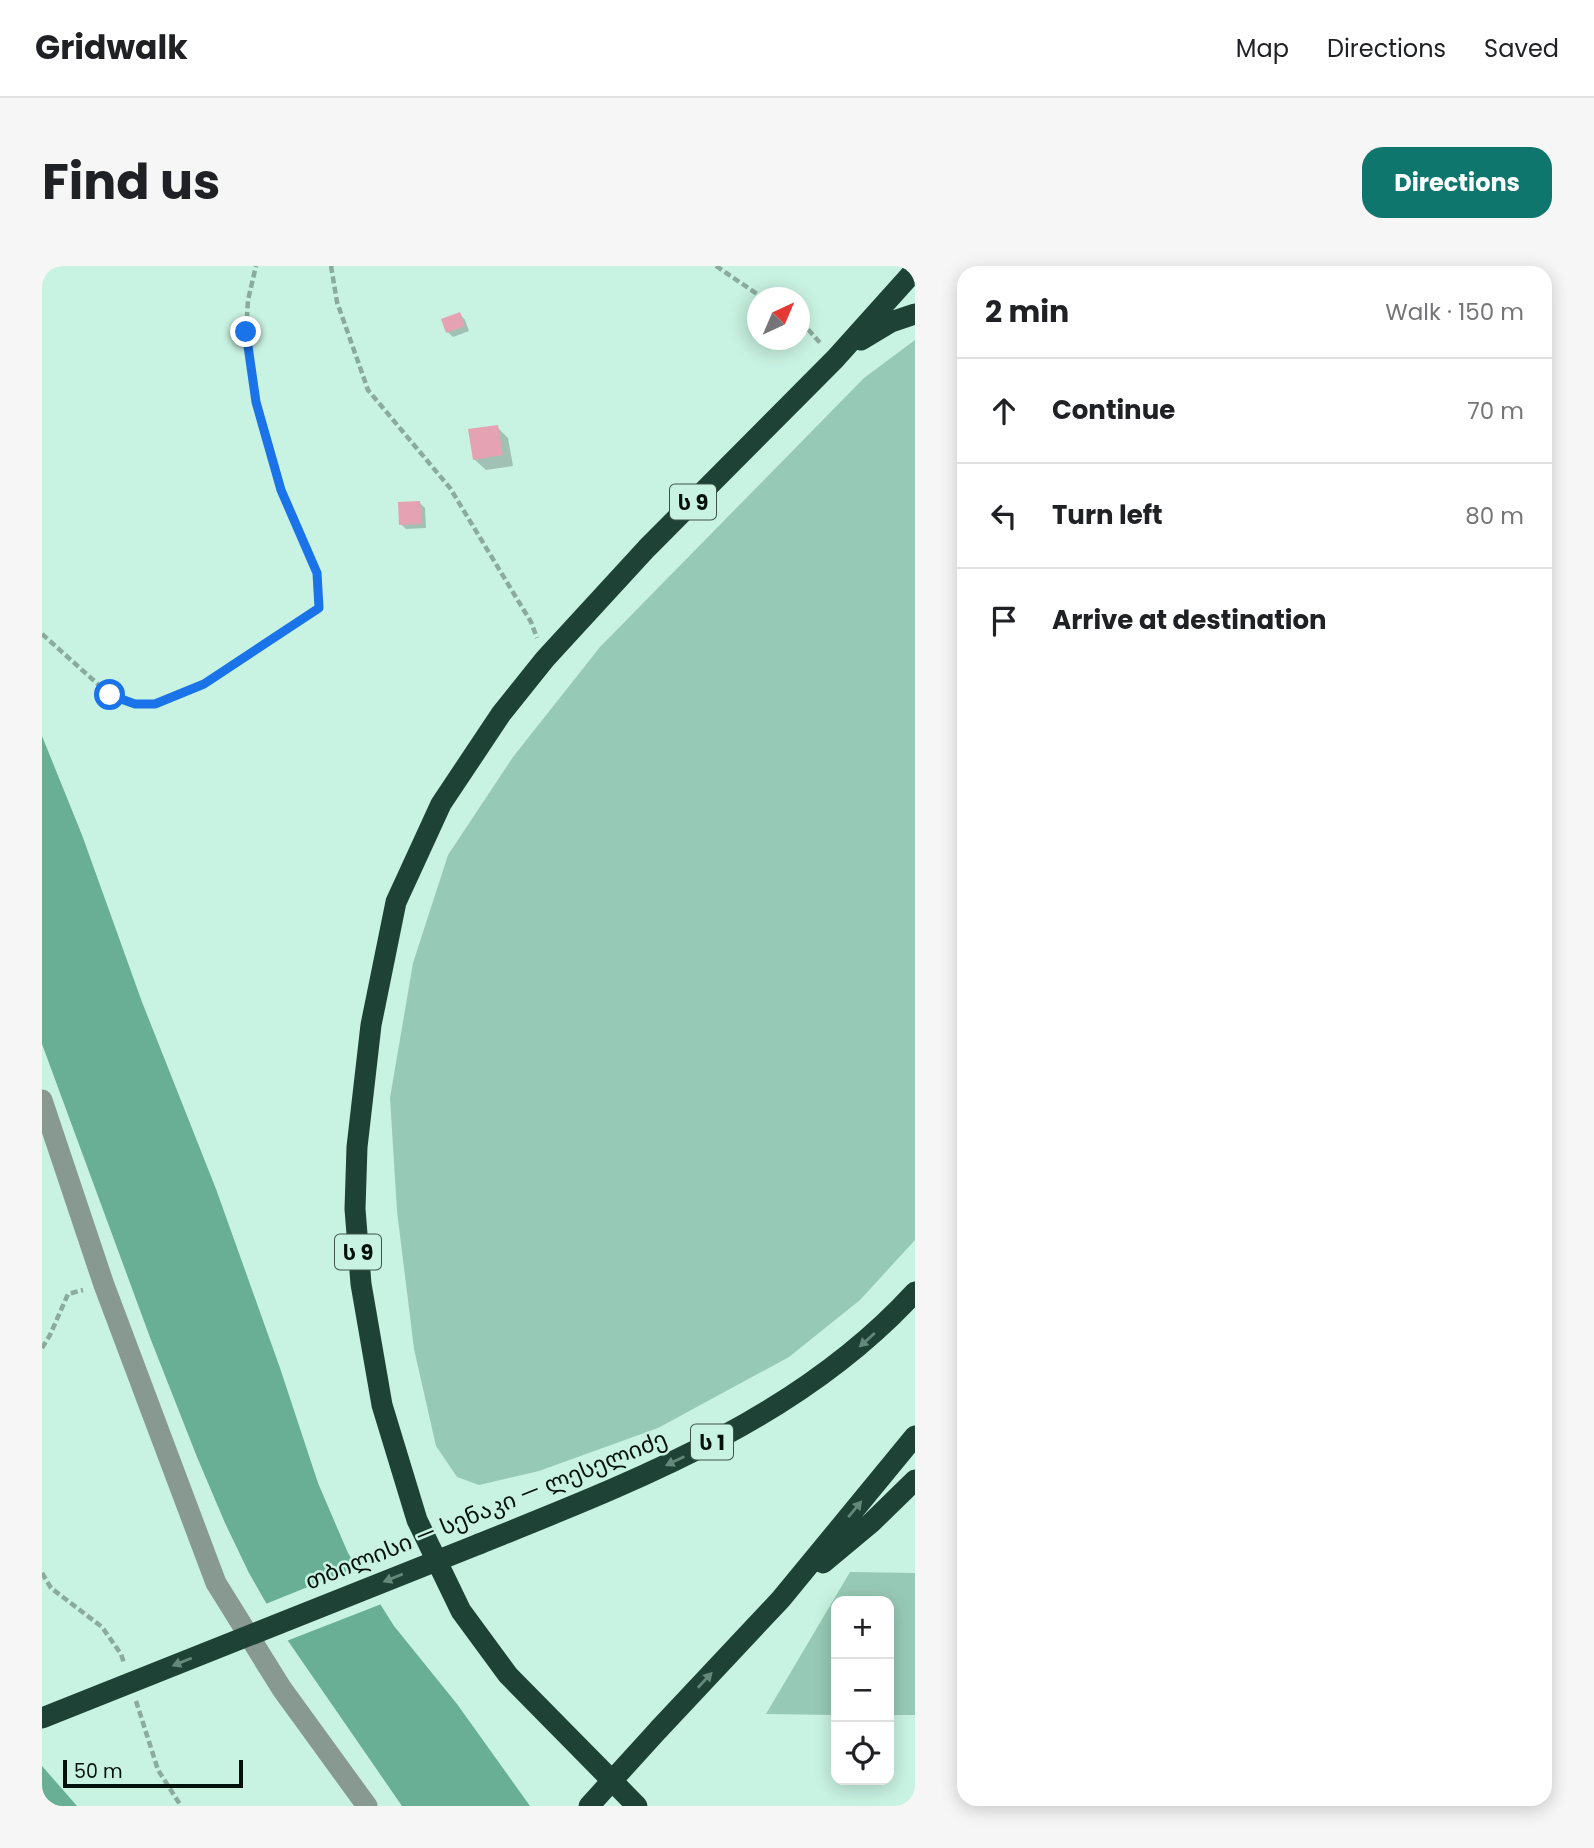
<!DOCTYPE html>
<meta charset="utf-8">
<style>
body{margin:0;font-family:Poppins,"Noto Sans Georgian",sans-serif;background:#f6f6f6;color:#202124}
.controls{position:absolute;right:21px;bottom:21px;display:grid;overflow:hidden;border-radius:14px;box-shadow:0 4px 18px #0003}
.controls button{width:63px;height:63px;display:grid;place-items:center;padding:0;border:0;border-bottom:2px solid #e0e0e0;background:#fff;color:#202124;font:35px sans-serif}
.compass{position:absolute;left:705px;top:21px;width:63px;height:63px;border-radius:50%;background:#fff;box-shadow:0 4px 18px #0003;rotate:44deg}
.scale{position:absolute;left:21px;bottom:18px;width:180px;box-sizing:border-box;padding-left:7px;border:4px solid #03110c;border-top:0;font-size:19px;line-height:24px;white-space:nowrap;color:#03110c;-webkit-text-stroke:5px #c8f2e1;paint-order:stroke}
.stop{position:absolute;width:21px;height:21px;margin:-16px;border:5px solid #1a73e8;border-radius:50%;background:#fff}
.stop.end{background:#1a73e8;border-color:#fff;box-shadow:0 2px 7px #0008}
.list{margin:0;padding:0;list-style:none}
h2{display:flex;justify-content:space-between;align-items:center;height:91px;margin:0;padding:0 28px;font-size:30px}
h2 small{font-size:23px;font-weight:400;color:#757577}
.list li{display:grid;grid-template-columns:46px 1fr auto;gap:21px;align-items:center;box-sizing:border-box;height:105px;padding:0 28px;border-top:2px solid #e0e0e0}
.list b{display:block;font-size:26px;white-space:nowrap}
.list em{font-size:23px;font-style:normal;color:#757577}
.icon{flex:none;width:38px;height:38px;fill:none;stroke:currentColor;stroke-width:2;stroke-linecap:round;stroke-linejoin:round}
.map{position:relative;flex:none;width:873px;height:1540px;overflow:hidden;border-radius:21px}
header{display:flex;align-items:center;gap:42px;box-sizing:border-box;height:98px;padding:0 35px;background:#fff;border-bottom:2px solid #e0e0e0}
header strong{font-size:33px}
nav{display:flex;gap:38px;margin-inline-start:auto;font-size:24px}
.intro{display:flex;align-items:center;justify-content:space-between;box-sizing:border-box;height:168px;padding:0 42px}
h1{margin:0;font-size:49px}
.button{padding:18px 32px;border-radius:21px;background:#0f766e;color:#fff;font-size:24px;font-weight:700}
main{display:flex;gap:42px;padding:0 42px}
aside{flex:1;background:#fff;border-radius:21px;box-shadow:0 4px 18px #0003}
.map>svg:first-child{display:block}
.green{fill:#97cab6}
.water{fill:#69af95}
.pier{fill:#c8f2e1}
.shadow{fill:#0003}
.building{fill:#e4a2b2}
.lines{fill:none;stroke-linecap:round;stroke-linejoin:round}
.path{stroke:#8aab9e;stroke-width:4.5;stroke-dasharray:7 3.5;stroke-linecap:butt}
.street{stroke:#889992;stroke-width:21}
.highway{stroke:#1e4336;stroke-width:21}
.highway-bridge{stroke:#1e4336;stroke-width:21}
.oneway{fill:#62897a}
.route{stroke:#1a73e8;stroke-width:9}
.labels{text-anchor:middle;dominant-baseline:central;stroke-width:5;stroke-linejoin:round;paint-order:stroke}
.shield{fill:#c8f2e1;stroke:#3e544c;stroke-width:2}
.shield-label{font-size:21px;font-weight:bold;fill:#03110c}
.street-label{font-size:23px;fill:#03110c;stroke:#c8f2e1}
</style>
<header>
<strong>Gridwalk</strong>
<nav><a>Map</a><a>Directions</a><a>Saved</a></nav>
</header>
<div class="intro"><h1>Find us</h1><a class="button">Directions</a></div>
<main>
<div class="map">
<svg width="873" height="1540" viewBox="0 0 873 1540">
<rect width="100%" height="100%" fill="#c8f2e1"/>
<path class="green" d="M873,74V974L818,1034L747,1091L616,1162L497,1205L437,1219L415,1211L394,1180L372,1083L355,945L348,832L371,697L406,589L471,491L558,381L822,112Z
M808,1306L873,1307V1449H847V1335H794V1449L724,1448Z"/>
<path class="water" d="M0,470L40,569L100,736L174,923L238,1102L276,1217L306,1287L352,1360L415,1438L488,1540H360L244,1372L207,1307L183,1257L155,1191L109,1074L0,778Z
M0,1500L35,1540H0Z"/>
<path class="pier" d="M318,1300L342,1337L242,1376L221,1339Z"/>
<path class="shadow" d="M418,48L423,54L427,65L411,71L406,66Z
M455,161L466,172L471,200L444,204L432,193Z
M378,237L383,242L384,262L364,263L359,258Z"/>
<path class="building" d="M418,46L423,60L404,67L399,53Z
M456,159L461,189L431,194L426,163Z
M378,235L380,258L357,259L356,236Z"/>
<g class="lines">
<path class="path" d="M289,0L295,36L326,124L408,222L489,356L495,372
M674,0L721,32
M758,57L764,61L779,78
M0,368L68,429L93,438H113L162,418L277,342L276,307L239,224L214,136L204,66L206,34L214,0
M0,1082L8,1069L26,1028L41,1024
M0,1307L9,1322L60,1361L79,1388L82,1397
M94,1435L116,1504L139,1540"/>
<path class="street" d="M0,834L62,1019L174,1317L240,1423L325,1540"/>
<path class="highway" d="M819,74L849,56L873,48
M437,1278C593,1215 757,1153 873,1026
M781,1297L829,1257L873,1214
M617,1463L739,1333L873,1170
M595,1540L466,1409L419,1345L375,1254L340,1139L319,1018L313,943L315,881L329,759L354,636L399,538L459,448L503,393L605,282L793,93L873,4"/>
<path class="highway-bridge" d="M0,1452L437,1278
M547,1540L617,1463"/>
</g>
<defs><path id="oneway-solid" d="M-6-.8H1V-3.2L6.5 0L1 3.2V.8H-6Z" transform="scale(1.75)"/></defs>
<g class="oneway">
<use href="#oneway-solid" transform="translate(825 1074) rotate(138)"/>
<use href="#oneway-solid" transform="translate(633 1195) rotate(154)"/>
<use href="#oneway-solid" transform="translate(813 1243) rotate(-50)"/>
<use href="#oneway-solid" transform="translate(351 1312) rotate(158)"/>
<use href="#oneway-solid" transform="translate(140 1396) rotate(158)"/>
<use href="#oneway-solid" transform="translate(663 1414) rotate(-47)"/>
</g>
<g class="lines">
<path class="route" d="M68,429L93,438H113L162,418L277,342L275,307L239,224L214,136L204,66"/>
</g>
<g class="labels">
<g class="shield">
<rect x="628" y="218.5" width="46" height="35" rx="5"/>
<rect x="293" y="968.5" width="46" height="35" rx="5"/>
<rect x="649" y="1158.5" width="42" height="35" rx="5"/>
</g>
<g class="shield-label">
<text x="651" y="236">ს 9</text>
<text x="316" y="986">ს 9</text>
<text x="670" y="1176">ს 1</text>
</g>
<g class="street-label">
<text transform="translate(444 1244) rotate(-22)">თბილისი — სენაკი — ლესელიძე</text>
</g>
</g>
</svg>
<div class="controls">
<button>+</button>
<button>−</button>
<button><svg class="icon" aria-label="locate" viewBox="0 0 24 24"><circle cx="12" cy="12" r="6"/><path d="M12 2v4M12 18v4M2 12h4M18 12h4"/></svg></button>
</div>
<svg class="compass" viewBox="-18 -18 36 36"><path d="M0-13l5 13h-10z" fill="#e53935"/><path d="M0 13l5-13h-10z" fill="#757577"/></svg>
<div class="scale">50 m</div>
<div class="stop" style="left:68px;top:429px"></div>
<div class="stop end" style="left:204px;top:66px"></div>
</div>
<aside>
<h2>2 min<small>Walk · 150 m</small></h2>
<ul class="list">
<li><svg class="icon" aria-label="ahead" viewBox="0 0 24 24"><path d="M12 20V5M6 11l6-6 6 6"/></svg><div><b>Continue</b></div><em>70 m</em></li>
<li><svg class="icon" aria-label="left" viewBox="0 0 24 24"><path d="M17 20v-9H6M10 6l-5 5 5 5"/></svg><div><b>Turn left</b></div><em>80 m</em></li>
<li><svg class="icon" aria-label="arrive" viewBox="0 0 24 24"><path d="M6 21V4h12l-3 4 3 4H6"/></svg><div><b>Arrive at destination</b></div></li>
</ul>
</aside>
</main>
